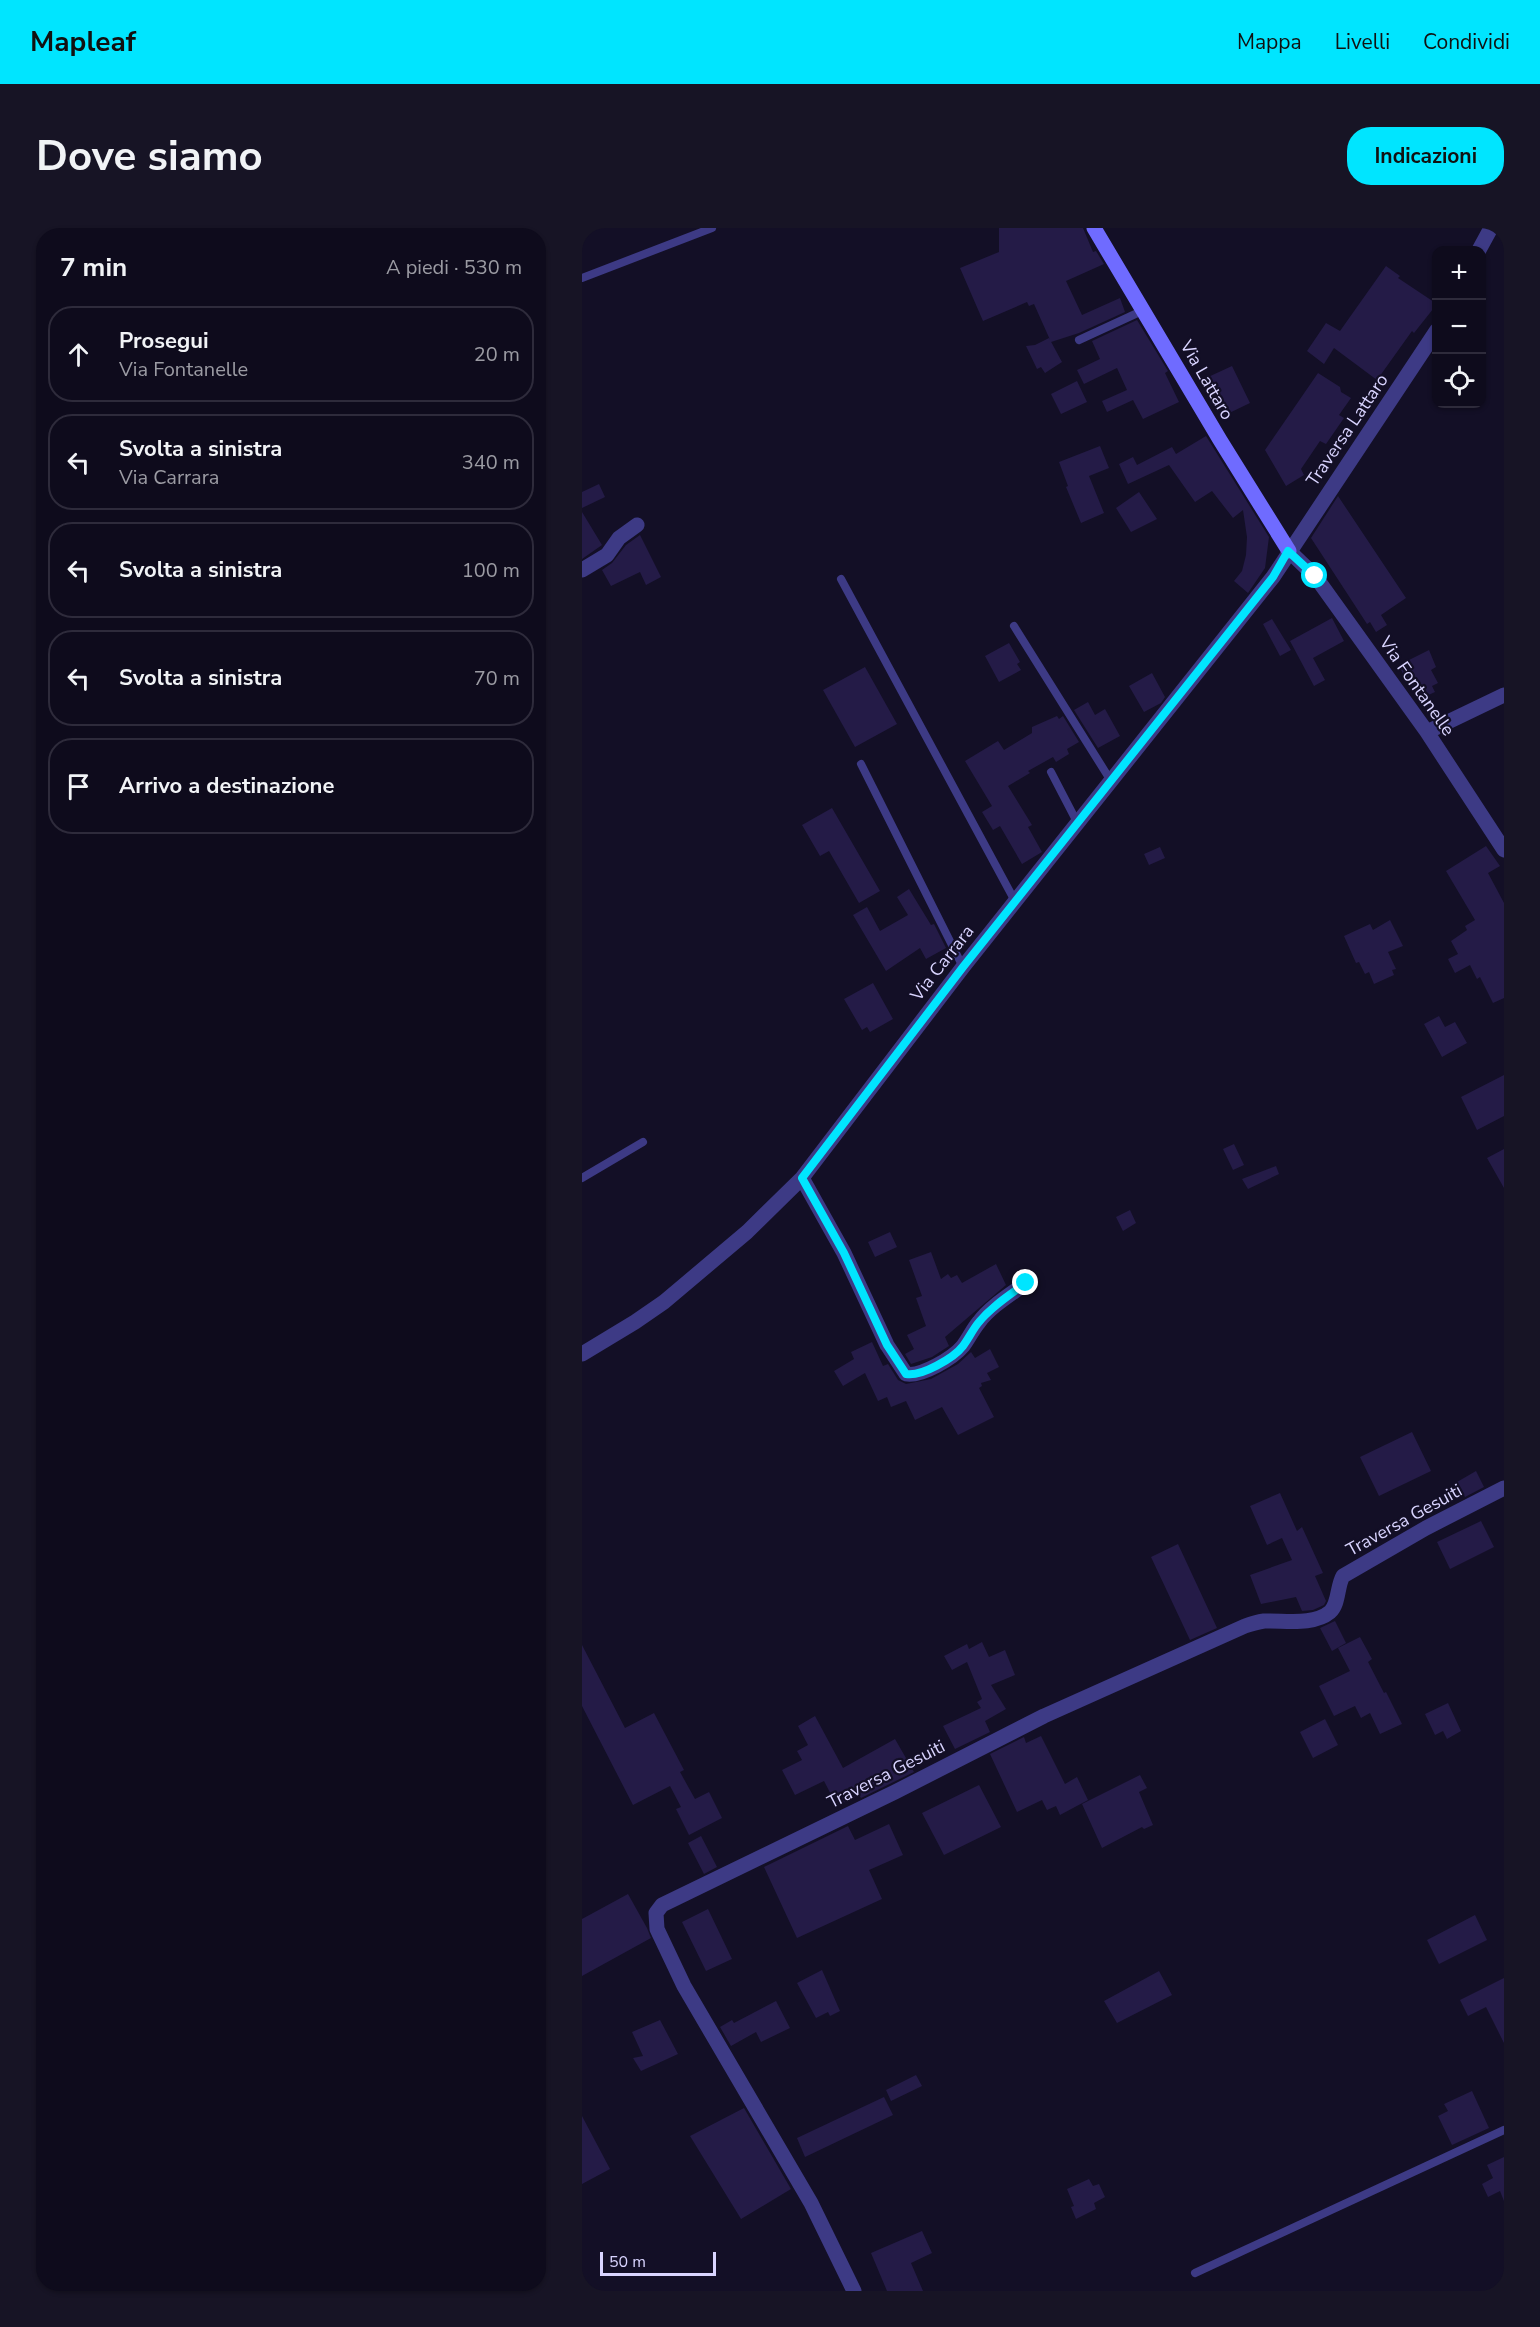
<!DOCTYPE html>
<html lang="it">
<meta charset="utf-8">
<style>
body{margin:0;font-family:"Nunito Sans",sans-serif;background:#171425;color:#f1f3f6}
.controls{position:absolute;right:18px;top:18px;display:grid;overflow:hidden;border-radius:12px;box-shadow:0 2px 4px #0004}
.controls button{width:54px;height:54px;display:grid;place-items:center;padding:0;border:0;border-bottom:2px solid #2e2b3b;background:#0e0b1c;color:#f1f3f6;font:30px sans-serif}
.scale{position:absolute;left:18px;bottom:15px;width:116px;box-sizing:border-box;padding-left:6px;border:3px solid #d9d4ff;border-top:0;font-size:16px;line-height:21px;white-space:nowrap;color:#d9d4ff;-webkit-text-stroke:4px #130f26;paint-order:stroke}
.stop{position:absolute;width:18px;height:18px;margin:-14px;border:4px solid #00e5ff;border-radius:50%;background:#fff}
.stop.end{background:#00e5ff;border-color:#fff;box-shadow:0 2px 6px #0008}
.list{margin:0;padding:0;list-style:none}
h2{display:flex;justify-content:space-between;align-items:center;height:78px;margin:0;padding:0 24px;font-size:26px}
h2 small{font-size:20px;font-weight:400;color:#9b9ba3}
.list li{display:grid;grid-template-columns:39px 1fr auto;gap:18px;align-items:center;box-sizing:border-box;height:96px;margin:0 12px 12px;padding:0 12px;border:2px solid #2e2b3b;border-radius:24px}
.list b{display:block;font-size:22px;white-space:nowrap}
.list p{margin:0;font-size:20px;white-space:nowrap;color:#9b9ba3}
.list em{font-size:20px;font-style:normal;color:#9b9ba3}
.icon{flex:none;width:33px;height:33px;fill:none;stroke:currentColor;stroke-width:2;stroke-linecap:round;stroke-linejoin:round}
.map{position:relative;flex:none;width:922px;height:2063px;overflow:hidden;border-radius:24px}
header{display:flex;align-items:center;gap:36px;box-sizing:border-box;height:84px;padding:0 30px;background:#00e5ff;color:#111}
header strong{font-size:28px}
nav{display:flex;gap:33px;margin-inline-start:auto;font-size:21px}
.intro{display:flex;align-items:center;justify-content:space-between;box-sizing:border-box;height:144px;padding:0 36px}
h1{margin:0;font-size:42px}
.button{padding:15px 27px;border-radius:24px;background:#00e5ff;color:#111;font-size:21px;font-weight:700}
main{display:flex;gap:36px;padding:0 36px}
aside{flex:1;background:#0e0b1c;border-radius:24px;box-shadow:0 2px 4px #0004}
.map>svg:first-child{display:block}
.building{fill:#241b47}
.lines{fill:none;stroke-linecap:round;stroke-linejoin:round}
.lane{stroke:#3d3a85;stroke-width:8}
.street{stroke:#3d3a85;stroke-width:15}
.secondary{stroke:#6f6bff;stroke-width:15}
.route{stroke:#00e5ff;stroke-width:8}
.labels{text-anchor:middle;dominant-baseline:central;stroke-width:4.5;stroke-linejoin:round;paint-order:stroke}
.street-label{font-size:18px;fill:#d9d4ff;stroke:#130f26}
</style>
<header>
<strong>Mapleaf</strong>
<nav><a>Mappa</a><a>Livelli</a><a>Condividi</a></nav>
</header>
<div class="intro"><h1>Dove siamo</h1><a class="button">Indicazioni</a></div>
<main>
<aside>
<h2>7 min<small>A piedi · 530 m</small></h2>
<ul class="list">
<li><svg class="icon" aria-label="ahead" viewBox="0 0 24 24"><path d="M12 20V5M6 11l6-6 6 6"/></svg><div><b>Prosegui</b><p>Via Fontanelle</p></div><em>20 m</em></li>
<li><svg class="icon" aria-label="left" viewBox="0 0 24 24"><path d="M17 20v-9H6M10 6l-5 5 5 5"/></svg><div><b>Svolta a sinistra</b><p>Via Carrara</p></div><em>340 m</em></li>
<li><svg class="icon" aria-label="left" viewBox="0 0 24 24"><path d="M17 20v-9H6M10 6l-5 5 5 5"/></svg><div><b>Svolta a sinistra</b></div><em>100 m</em></li>
<li><svg class="icon" aria-label="left" viewBox="0 0 24 24"><path d="M17 20v-9H6M10 6l-5 5 5 5"/></svg><div><b>Svolta a sinistra</b></div><em>70 m</em></li>
<li><svg class="icon" aria-label="arrive" viewBox="0 0 24 24"><path d="M6 21V4h12l-3 4 3 4H6"/></svg><div><b>Arrivo a destinazione</b></div></li>
</ul>
</aside>
<div class="map">
<svg width="922" height="2063" viewBox="0 0 922 2063">
<rect width="100%" height="100%" fill="#130f26"/>
<path class="building" d="M417,0H501L511,24L514,23L522,36L484,53L500,87L538,70L543,84L497,105L469,114L452,76L447,78L445,74L401,93L378,40L417,24Z
M804,38L818,48L816,50L855,76L832,105L830,103L795,152L752,120L742,136L725,123L744,95L758,103Z
M555,92L586,143L583,145L597,174L561,191L551,172L525,184L520,173L545,162L535,140L502,156L495,142L518,131L510,113Z
M467,110L480,134L463,145L459,139L455,141L444,118L453,117Z
M650,138L668,175L641,188L629,164L624,150Z
M736,145L758,159L759,164L769,170L757,187L762,190L744,216L738,213L719,241L722,247L704,258L683,222Z
M495,153L505,174L479,186L469,166Z
M624,208L687,309L683,340L666,365L652,353L660,343L664,327L665,309L661,282L651,290L630,263L613,274L587,237L546,256L537,236L551,229L555,237L590,219L594,226Z
M518,218L527,240L507,248L522,285L499,295L484,259L486,258L477,234Z
M17,256L23,269L0,280V264Z
M557,264L575,291L549,304L534,280Z
M756,268L824,370L799,387L805,397L794,404L788,394L785,396L729,310Z
M0,284L20,317L0,331Z
M58,307L79,349L64,357L58,344L29,358L20,342L30,335L44,317Z
M750,390L762,413L731,430L743,452L732,458L708,413Z
M690,391L709,422L698,428L681,396Z
M427,415L438,434L435,436L439,442L417,454L403,428Z
M847,422L854,439L849,442L856,455L850,458L853,464L838,471L825,455L817,437Z
M283,439L315,496L273,519L241,462Z
M570,445L583,469L579,475L562,484L547,458Z
M506,474L513,487L523,481L538,508L516,520L492,482Z
M475,488L477,491L481,488L497,514L485,521L487,526L474,534L471,529L446,543L448,545L426,558L450,597L446,599L460,624L440,636L418,598L411,602L400,584L410,578L383,533L416,513L422,522L450,505V499Z
M250,580L298,663L277,675L247,623L238,628L220,597Z
M904,618L918,638L906,645L922,675V770L911,775L898,749L895,751L888,737L873,745L866,731L876,726L869,713L885,702L883,698L893,692L864,643Z
M578,619L583,630L567,637L562,626Z
M327,661L349,697L352,696L364,720L344,731L338,720L304,743L271,687L285,679L298,703L326,687L315,669Z
M808,692L821,718L806,724L814,741L810,742L812,747L792,756L787,744L783,746L777,734L774,735L762,708L788,696L791,702Z
M291,755L311,791L288,804L285,799L280,802L262,771Z
M857,788L863,799L873,794L885,815L860,829L842,796Z
M922,847V888L895,902L879,869Z
M652,916L662,937L651,942L641,921Z
M922,921V960L905,930Z
M694,938L697,946L666,961L660,951Z
M548,982L554,995L541,1003L534,989Z
M308,1004L315,1019L293,1029L286,1014Z
M349,1024L359,1051L366,1046L369,1050L375,1047L380,1055L414,1036L424,1057L363,1109L367,1118L350,1129L329,1136L323,1126L332,1121L325,1107L344,1098L334,1070L340,1068L327,1032Z
M290,1114L301,1138L306,1136L316,1152L324,1156L349,1151L376,1136L389,1124L393,1130L408,1121L417,1139L405,1145L409,1152L399,1155L400,1158L397,1160L412,1189L376,1207L360,1179L333,1192L324,1173L309,1179L305,1169L296,1173L283,1145L261,1158L252,1143L272,1131L269,1124Z
M830,1204L849,1243L797,1268L778,1229Z
M894,1243L902,1259L883,1269L875,1254Z
M698,1265L715,1303L720,1299L741,1345L733,1348L744,1373L742,1377L731,1382L720,1383L714,1369L679,1376L668,1347L710,1332L700,1310L685,1317L668,1278Z
M899,1293L912,1319L868,1341L855,1314Z
M596,1316L635,1400L608,1412L569,1329Z
M753,1393L764,1415L750,1423L738,1400Z
M778,1409L790,1431L786,1434L802,1465L804,1464L820,1496L798,1506L788,1485L779,1490L773,1478L752,1488L737,1458L768,1443L756,1420Z
M400,1414L407,1429L423,1422L433,1447L409,1457L424,1481L403,1493L408,1504L373,1521L361,1498L399,1480L395,1474L400,1471L385,1434L370,1442L362,1428L385,1416L387,1421Z
M0,1417L43,1500L72,1485L102,1542L98,1544L113,1571L127,1564L140,1590L107,1607L94,1581L99,1579L88,1558L51,1577L0,1478Z
M866,1475L879,1503L865,1511L861,1503L853,1507L843,1486Z
M233,1488L261,1540L313,1511L332,1544L279,1570L277,1567L255,1578L242,1553L213,1567L200,1542L220,1532L215,1523L226,1517L216,1498Z
M743,1491L756,1517L731,1530L718,1504Z
M459,1508L483,1556L495,1549L506,1572L478,1587L474,1578L465,1582L460,1572L435,1584L408,1526L442,1509L444,1515Z
M558,1547L565,1560L557,1564L571,1597L562,1601L560,1599L520,1620L500,1576Z
M397,1557L419,1599L362,1627L340,1585Z
M307,1596L321,1627L287,1642L300,1671L215,1710L182,1639L266,1598L273,1612Z
M119,1608L135,1639L122,1646L106,1615Z
M46,1666L65,1700L69,1710L0,1748V1691Z
M126,1681L150,1731L124,1743L100,1694Z
M893,1687L905,1712L857,1736L845,1712Z
M240,1742L258,1783L248,1788L246,1784L234,1790L215,1755Z
M577,1743L590,1767L535,1795L522,1773Z
M922,1750V1815L904,1779L886,1788L878,1772Z
M194,1773L208,1800L179,1814L174,1804L149,1818L138,1799L150,1792L152,1795Z
M78,1792L96,1826L59,1843L51,1830L61,1828L50,1804Z
M334,1847L340,1858L309,1873L304,1862Z
M890,1863L907,1900L870,1917L856,1888L866,1883L862,1876Z
M302,1869L311,1887L223,1929L215,1910Z
M162,1880L209,1961L159,1991L108,1908Z
M0,1888L28,1941L0,1956Z
M922,1929V1973L918,1963L906,1969L900,1956L911,1950L905,1937Z
M507,1951L511,1958L517,1956L523,1969L512,1975L514,1981L494,1991L489,1979L492,1978L485,1961Z
M340,2003L350,2025L329,2035L341,2063H305L289,2025Z"/>
<g class="lines">
<path class="lane" d="M0,50L130,0
M497,112L562,82
M259,351L433,673
M432,398L529,553
M279,536L381,739
M469,544L495,594
M0,950L61,914
M613,2045L922,1902"/>
<path class="street" d="M897,22L909,0
M707,323L733,348L845,504L922,622
M0,342L25,327L37,310L55,297
M845,504L922,467
M220,950L262,1025L305,1117L324,1146C339,1149 371,1130 381,1118C387,1110 391,1101 397,1094C409,1078 428,1067 444,1055
M0,1126L53,1094L82,1074L165,1004L220,950L381,739L691,349L855,102
M272,2063L229,1975L102,1758L75,1701L74,1685L80,1677L313,1564L462,1488L663,1398C669,1396 676,1394 682,1393C702,1392 731,1398 748,1384C757,1376 755,1358 761,1348L844,1300L922,1260"/>
<path class="secondary" d="M512,0L638,212L707,323"/>
</g>
<g class="lines">
<path class="route" d="M444,1055C428,1067 410,1078 397,1094C391,1101 387,1110 381,1118C372,1130 339,1149 324,1146L305,1117L262,1025L220,950L381,739L691,349L706,323L733,348"/>
</g>
<g class="labels">
<g class="street-label">
<text transform="translate(625 152) rotate(60)">Via Lattaro</text>
<text transform="translate(765 202) rotate(-56)">Traversa Lattaro</text>
<text transform="translate(835 458) rotate(55)">Via Fontanelle</text>
<text transform="translate(360 735) rotate(-52)">Via Carrara</text>
<text transform="translate(822 1292) rotate(-29)">Traversa Gesuiti</text>
<text transform="translate(304 1546) rotate(-27)">Traversa Gesuiti</text>
</g>
</g>
</svg>
<div class="controls">
<button>+</button>
<button>−</button>
<button><svg class="icon" aria-label="locate" viewBox="0 0 24 24"><circle cx="12" cy="12" r="6"/><path d="M12 2v4M12 18v4M2 12h4M18 12h4"/></svg></button>
</div>
<div class="scale">50 m</div>
<div class="stop" style="left:733px;top:348px"></div>
<div class="stop end" style="left:444px;top:1055px"></div>
</div>
</main>
